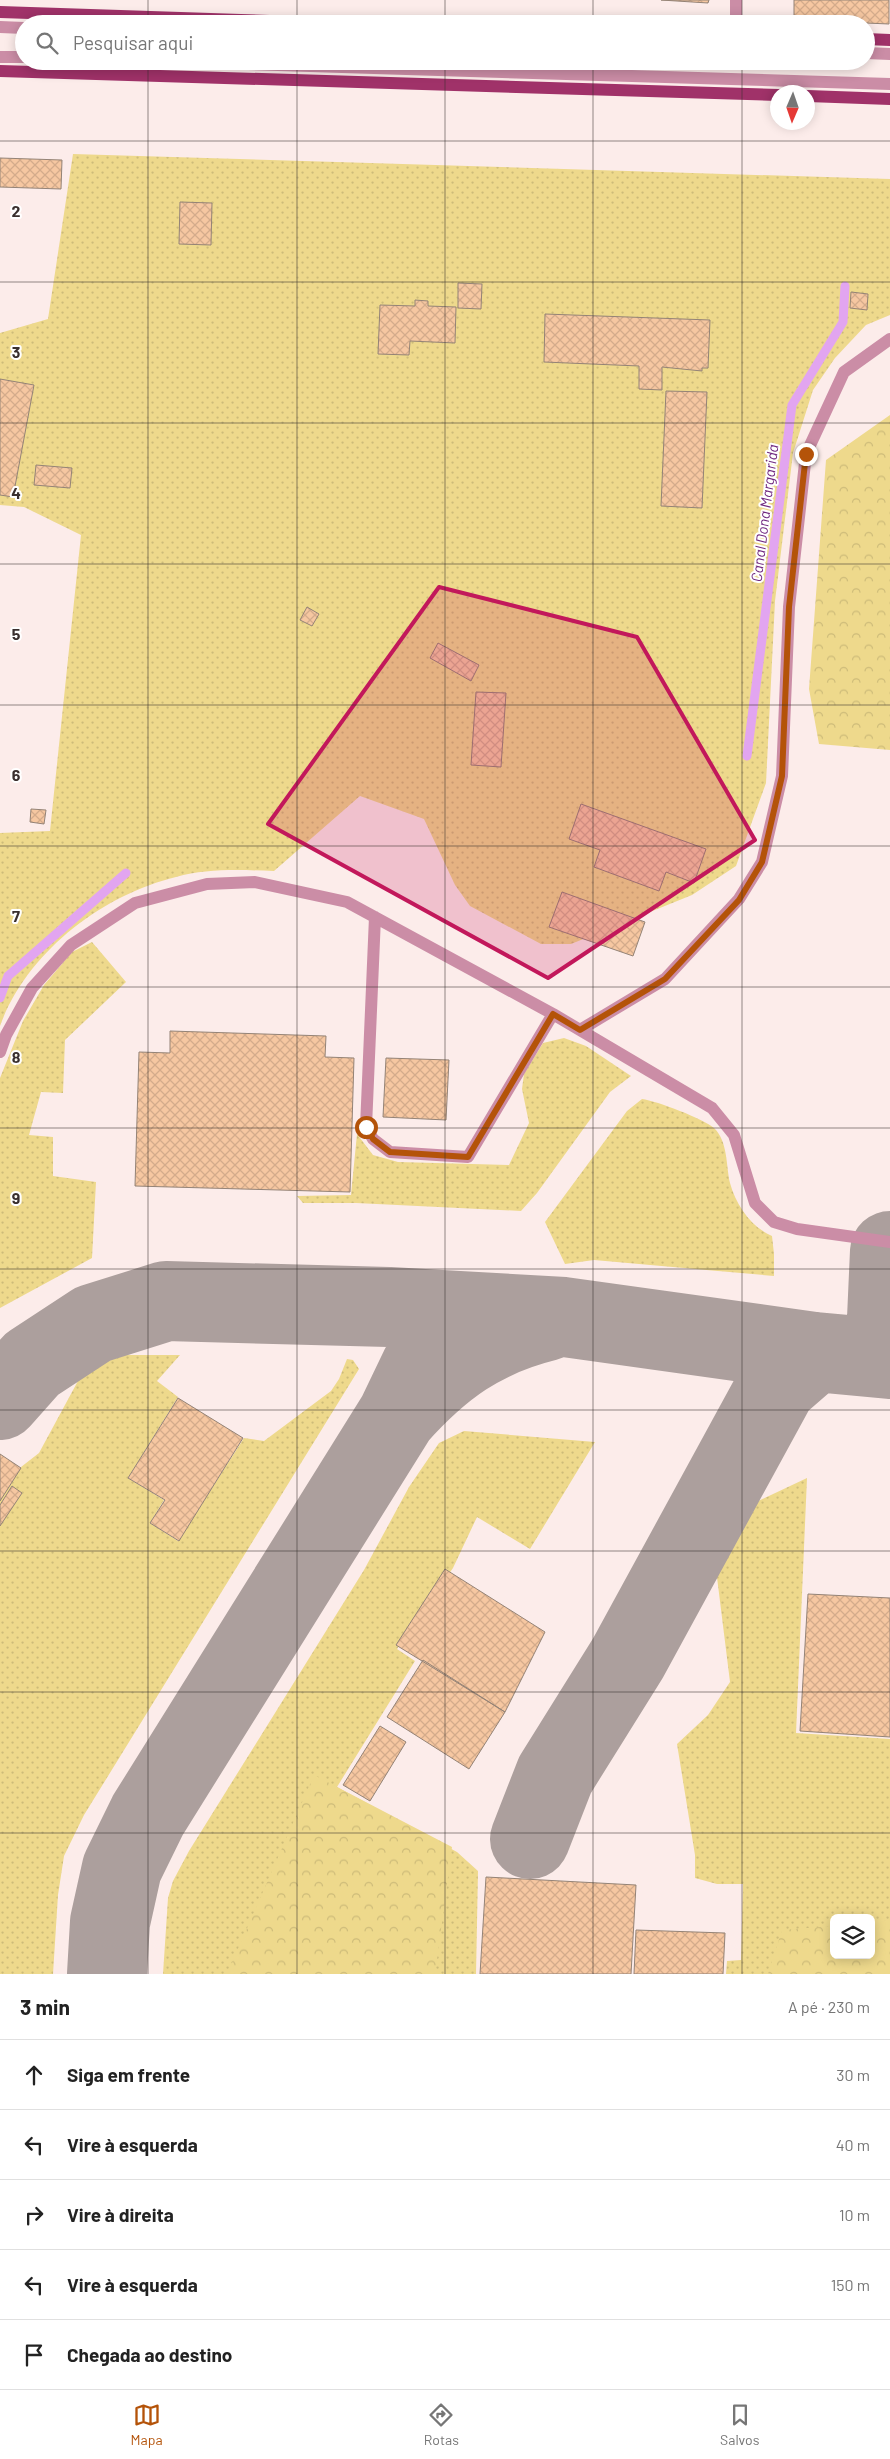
<!DOCTYPE html>
<html lang="pt">
<meta charset="utf-8">
<style>
body{margin:0;font-family:Barlow,sans-serif;background:#f6f6f6;color:#222}
.controls{position:absolute;right:15px;bottom:15px;display:grid;overflow:hidden;border-radius:8px;box-shadow:0 2px 12px #0003}
.controls button{width:45px;height:45px;display:grid;place-items:center;padding:0;border:0;border-bottom:1px solid #e0e0e0;background:#fff;color:#222;font:25px sans-serif}
.compass{position:absolute;left:770px;top:85px;width:45px;height:45px;border-radius:50%;background:#fff;box-shadow:0 2px 12px #0003;rotate:182deg}
.stop{position:absolute;width:15px;height:15px;margin:-11px;border:4px solid #b45309;border-radius:50%;background:#fff}
.stop.end{background:#b45309;border-color:#fff;box-shadow:0 1px 5px #0008}
.list{margin:0;padding:0;list-style:none}
h2{display:flex;justify-content:space-between;align-items:center;height:65px;margin:0;padding:0 20px;font-size:21px}
h2 small{font-size:16px;font-weight:400;color:#767676}
.list li{display:grid;grid-template-columns:32px 1fr auto;gap:15px;align-items:center;box-sizing:border-box;height:70px;padding:0 20px;border-top:1px solid #e0e0e0}
.list b{display:block;font-size:19px;white-space:nowrap}
.list em{font-size:16px;font-style:normal;color:#767676}
.icon{flex:none;width:28px;height:28px;fill:none;stroke:currentColor;stroke-width:2;stroke-linecap:round;stroke-linejoin:round}
.map{position:relative;flex:none;width:890px;height:1974px;overflow:hidden}
.search{position:absolute;background:#fff;box-shadow:0 2px 12px #0003;left:15px;right:15px;top:15px;height:55px;display:flex;align-items:center;gap:12px;box-sizing:border-box;padding:0 18px;border-radius:28px;color:#767676;font-size:19px}
.sheet{height:415px;background:#fff}
nav{display:flex;justify-content:space-around;align-items:center;box-sizing:border-box;height:70px;border-top:1px solid #e0e0e0;background:#fff;font-size:14px;color:#767676}
nav a{display:grid;justify-items:center;gap:2px}
nav .on{color:#b45309}
.map>svg:first-child{display:block}
.grass{fill:url(#grass-dots);fill-rule:evenodd}
.forest{fill:url(#forest-crowns)}
.lines{fill:none;stroke-linecap:round;stroke-linejoin:round}
.stream{stroke:#e2a5f0;stroke-width:9}
.taxiway{stroke:#ac9f9d;stroke-width:80}
.building{fill:url(#building-cross-hatch);stroke:#948376}
.service{stroke:#cb8da6;stroke-width:12}
.minor{stroke:#cb8da6;stroke-width:12}
.primary{stroke:#a03269;stroke-width:12}
.route{stroke:#b45309;stroke-width:6}
.marked{fill:#c2185b;fill-opacity:0.2;stroke:#c2185b;stroke-width:4;stroke-linejoin:round}
.grid{fill:none;stroke:#392f2e;stroke-width:1;stroke-opacity:0.55}
.labels{text-anchor:middle;dominant-baseline:central;stroke-width:4;stroke-linejoin:round;paint-order:stroke}
.water-label{font-size:15px;font-style:italic;fill:#702980;stroke:#fff}
.grid-label{font-size:16px;text-anchor:middle;font-weight:bold;fill:#392f2e;stroke:#fff;stroke-width:4;stroke-linejoin:round;paint-order:stroke}
</style>
<div class="map">
<svg width="890" height="1974" viewBox="0 0 890 1974">
<defs>
<pattern id="grass-dots" width="8" height="8" patternUnits="userSpaceOnUse" patternTransform="scale(1.25)"><rect width="8" height="8" fill="#eed98c"/><path d="M2 2h.1M6 6h.1" fill="none" stroke="#cdbb79" stroke-width="1.8" stroke-linecap="round"/></pattern>
<pattern id="forest-crowns" width="20" height="18" patternUnits="userSpaceOnUse" patternTransform="scale(1.25)"><rect width="20" height="18" fill="#eed98c"/><path d="M2 6a3 3 0 1 1 6 0M12 15a3 3 0 1 1 6 0" fill="none" stroke="#cdbb79"/></pattern>
<pattern id="building-cross-hatch" width="8" height="8" patternUnits="userSpaceOnUse" patternTransform="scale(1.25)"><rect width="8" height="8" fill="#f6c7a1"/><path d="M0 0l8 8M0 8l8-8" fill="none" stroke="#d4ab8b"/></pattern>
</defs>
<rect width="100%" height="100%" fill="#fcecea"/>
<path class="grass" d="M73,154L890,179V315L866,325L835,358L813,390L793,453L775,601L766,783L736,866L692,895L571,944H541L470,906L455,885L424,819L360,796L274,871C241,870 208,868 176,877C102,895 27,952 0,1026V833L50,831L81,535L24,507L0,505V333L48,319Z
M92,942L126,982L65,1040L63,1093L41,1092L29,1135L53,1137V1176L96,1182L92,1258L0,1308V1078L23,1021L44,985L72,952Z
M564,1038L586,1046L631,1076L610,1092L537,1193L521,1211L356,1203H303L297,1196L351,1195L357,1134L373,1155L398,1162L509,1165L529,1123L522,1089L524,1074L543,1043Z
M642,1099C657,1101 704,1119 714,1128C728,1141 726,1166 730,1183C736,1205 751,1227 772,1236L774,1254V1276L594,1260L565,1264L545,1222L627,1111Z
M92,1355H180L157,1381L178,1397L128,1478L164,1500L150,1523L178,1541L244,1438L264,1441L331,1391L339,1379L347,1359L353,1360L359,1369L84,1815L64,1856L58,1895L53,1974H0V1500L21,1467L39,1453Z
M464,1431L595,1442L530,1549L477,1517L453,1568L397,1649L415,1661L337,1787L457,1852L478,1871L476,1974H163L168,1898L173,1881L189,1851L364,1570L409,1487L439,1443Z
M807,1478L796,1733L890,1739V1974H726L727,1961L741,1960L743,1884H717L695,1878V1855L677,1744L708,1715L730,1682L713,1545L752,1504ZM834,1918H871V1955H834Z"/>
<path class="forest" d="M890,415V750L819,744L809,689L826,460Z
M314,1775L452,1847L435,1974H227Z
M890,1920V1974H768L782,1930L834,1926V1955H871V1922Z"/>
<g class="lines">
<path class="stream" d="M747,756L792,405L843,322L845,286
M0,998L8,976L126,873"/>
<path class="taxiway" d="M890,1251L886,1341L890,1347
M421,1366L397,1416C441,1367 482,1337 547,1321
M0,1400L32,1364L93,1324L166,1301L389,1307L564,1317L815,1352L890,1359
M530,1839L555,1775L628,1658L777,1385L815,1352
M107,1974L110,1922L122,1868L148,1815L397,1416"/>
</g>
<path class="building" d="M661,0H709L708,3Z
M794,0H889V24L797,20V16H794Z
M0,158L62,160L61,189L0,187Z
M180,202L212,203L211,245L179,244Z
M458,283L482,284L481,309L458,308Z
M851,292L868,294L867,310L850,308Z
M415,300L428,301V306L456,307L455,343L410,341L409,355L378,354L380,305L415,306Z
M545,314L710,320L708,368H702V371L662,367V390L639,389V366L544,362Z
M0,379L34,385L13,497L0,495Z
M666,391L707,392L702,508L661,506Z
M36,465L72,468L70,488L34,485Z
M307,607L319,614L312,626L300,620Z
M438,643L479,665L471,681L430,658Z
M476,692L506,693L501,767L471,765Z
M581,804L706,849L694,883L666,872L659,891L594,867L600,850L569,839Z
M31,809L46,810L44,824L30,822Z
M562,892L645,922L633,956L549,927Z
M170,1031L326,1036L325,1057L354,1058L350,1192L135,1186L139,1052L170,1053Z
M386,1058L449,1060L446,1120L383,1117Z
M178,1398L243,1438L179,1541L150,1523L165,1500L128,1478Z
M0,1454L21,1468L0,1501Z
M12,1486L22,1493L0,1526V1505Z
M445,1569L545,1632L505,1712L396,1645Z
M808,1594L890,1598V1737L800,1731Z
M423,1660L505,1712L469,1769L387,1717Z
M380,1726L406,1742L370,1801L343,1785Z
M486,1877L636,1885L631,1974H480Z
M636,1930L725,1933L723,1974H634Z"/>
<g class="lines">
<path class="service" d="M0,27L24,28
M866,53L890,54
M0,57H24
M149,61L890,84
M375,917L366,1127L373,1139L390,1152L468,1157L553,1014
M580,1030L665,979L739,899L762,862L782,776L789,607L806,454L844,372L890,339
M0,1052L6,1035L32,988L71,945L135,903L207,884L255,882L347,902L553,1014L712,1108L734,1135L755,1203L774,1222L797,1229L890,1242"/>
<path class="minor" d="M736,0V24"/>
<path class="primary" d="M0,12L362,24
M866,39L890,40
M0,71L778,95
M808,96L890,99"/>
</g>
<g class="lines">
<path class="route" d="M366,1127L373,1139L390,1152L468,1157L553,1014L580,1030L665,979L739,900L762,862L782,776L789,607L806,454"/>
</g>
<path class="marked" d="M439,587L637,637L755,840L548,978L268,824Z"/>
<path class="grid" d="M148,0V24M297,0V24M445,0V24M593,0V24M742,0V24M148,61V1974M297,61V1974M445,61V1974M593,61V1974M742,61V1974M0,141H890M0,282H890M0,423H890M0,564H890M0,705H890M0,846H890M0,987H890M0,1128H890M0,1269H890M0,1410H890M0,1551H890M0,1692H890M0,1833H890"/>
<g class="labels">
<g class="water-label">
<text transform="translate(764 513) rotate(-83)">Canal Dona Margarida</text>
</g>
</g>
<g class="grid-label">
<text x="16" y="217">2</text>
<text x="16" y="358">3</text>
<text x="16" y="499">4</text>
<text x="16" y="640">5</text>
<text x="16" y="781">6</text>
<text x="16" y="922">7</text>
<text x="16" y="1063">8</text>
<text x="16" y="1204">9</text>
</g>
</svg>
<div class="controls">
<button><svg class="icon" aria-label="layers" viewBox="0 0 24 24"><path d="M12 4l9 5-9 5-9-5zM3 14l9 5 9-5"/></svg></button>
</div>
<svg class="compass" viewBox="-18 -18 36 36"><path d="M0-13l5 13h-10z" fill="#e53935"/><path d="M0 13l5-13h-10z" fill="#767676"/></svg>
<div class="stop" style="left:366px;top:1127px"></div>
<div class="stop end" style="left:806px;top:454px"></div>
<div class="search"><svg class="icon" aria-label="search" viewBox="0 0 24 24"><circle cx="10" cy="10" r="6"/><path d="M15 15l6 6"/></svg>Pesquisar aqui</div>
</div>
<section class="sheet">
<h2>3 min<small>A pé · 230 m</small></h2>
<ul class="list">
<li><svg class="icon" aria-label="ahead" viewBox="0 0 24 24"><path d="M12 20V5M6 11l6-6 6 6"/></svg><div><b>Siga em frente</b></div><em>30 m</em></li>
<li><svg class="icon" aria-label="left" viewBox="0 0 24 24"><path d="M17 20v-9H6M10 6l-5 5 5 5"/></svg><div><b>Vire à esquerda</b></div><em>40 m</em></li>
<li><svg class="icon" aria-label="right" viewBox="0 0 24 24"><path d="M7 20v-9h11M14 6l5 5-5 5"/></svg><div><b>Vire à direita</b></div><em>10 m</em></li>
<li><svg class="icon" aria-label="left" viewBox="0 0 24 24"><path d="M17 20v-9H6M10 6l-5 5 5 5"/></svg><div><b>Vire à esquerda</b></div><em>150 m</em></li>
<li><svg class="icon" aria-label="arrive" viewBox="0 0 24 24"><path d="M6 21V4h12l-3 4 3 4H6"/></svg><div><b>Chegada ao destino</b></div></li>
</ul>
</section>
<nav>
<a class="on"><svg class="icon" aria-label="map" viewBox="0 0 24 24"><path d="M3 6l6-2 6 2 6-2v14l-6 2-6-2-6 2zM9 4v14M15 6v14"/></svg>Mapa</a>
<a><svg class="icon" aria-label="directions" viewBox="0 0 24 24"><path d="M12 3l9 9-9 9-9-9zM9 14v-3h6M13 9l2 2-2 2"/></svg>Rotas</a>
<a><svg class="icon" aria-label="saved" viewBox="0 0 24 24"><path d="M7 4h10v16l-5-4-5 4z"/></svg>Salvos</a>
</nav>
